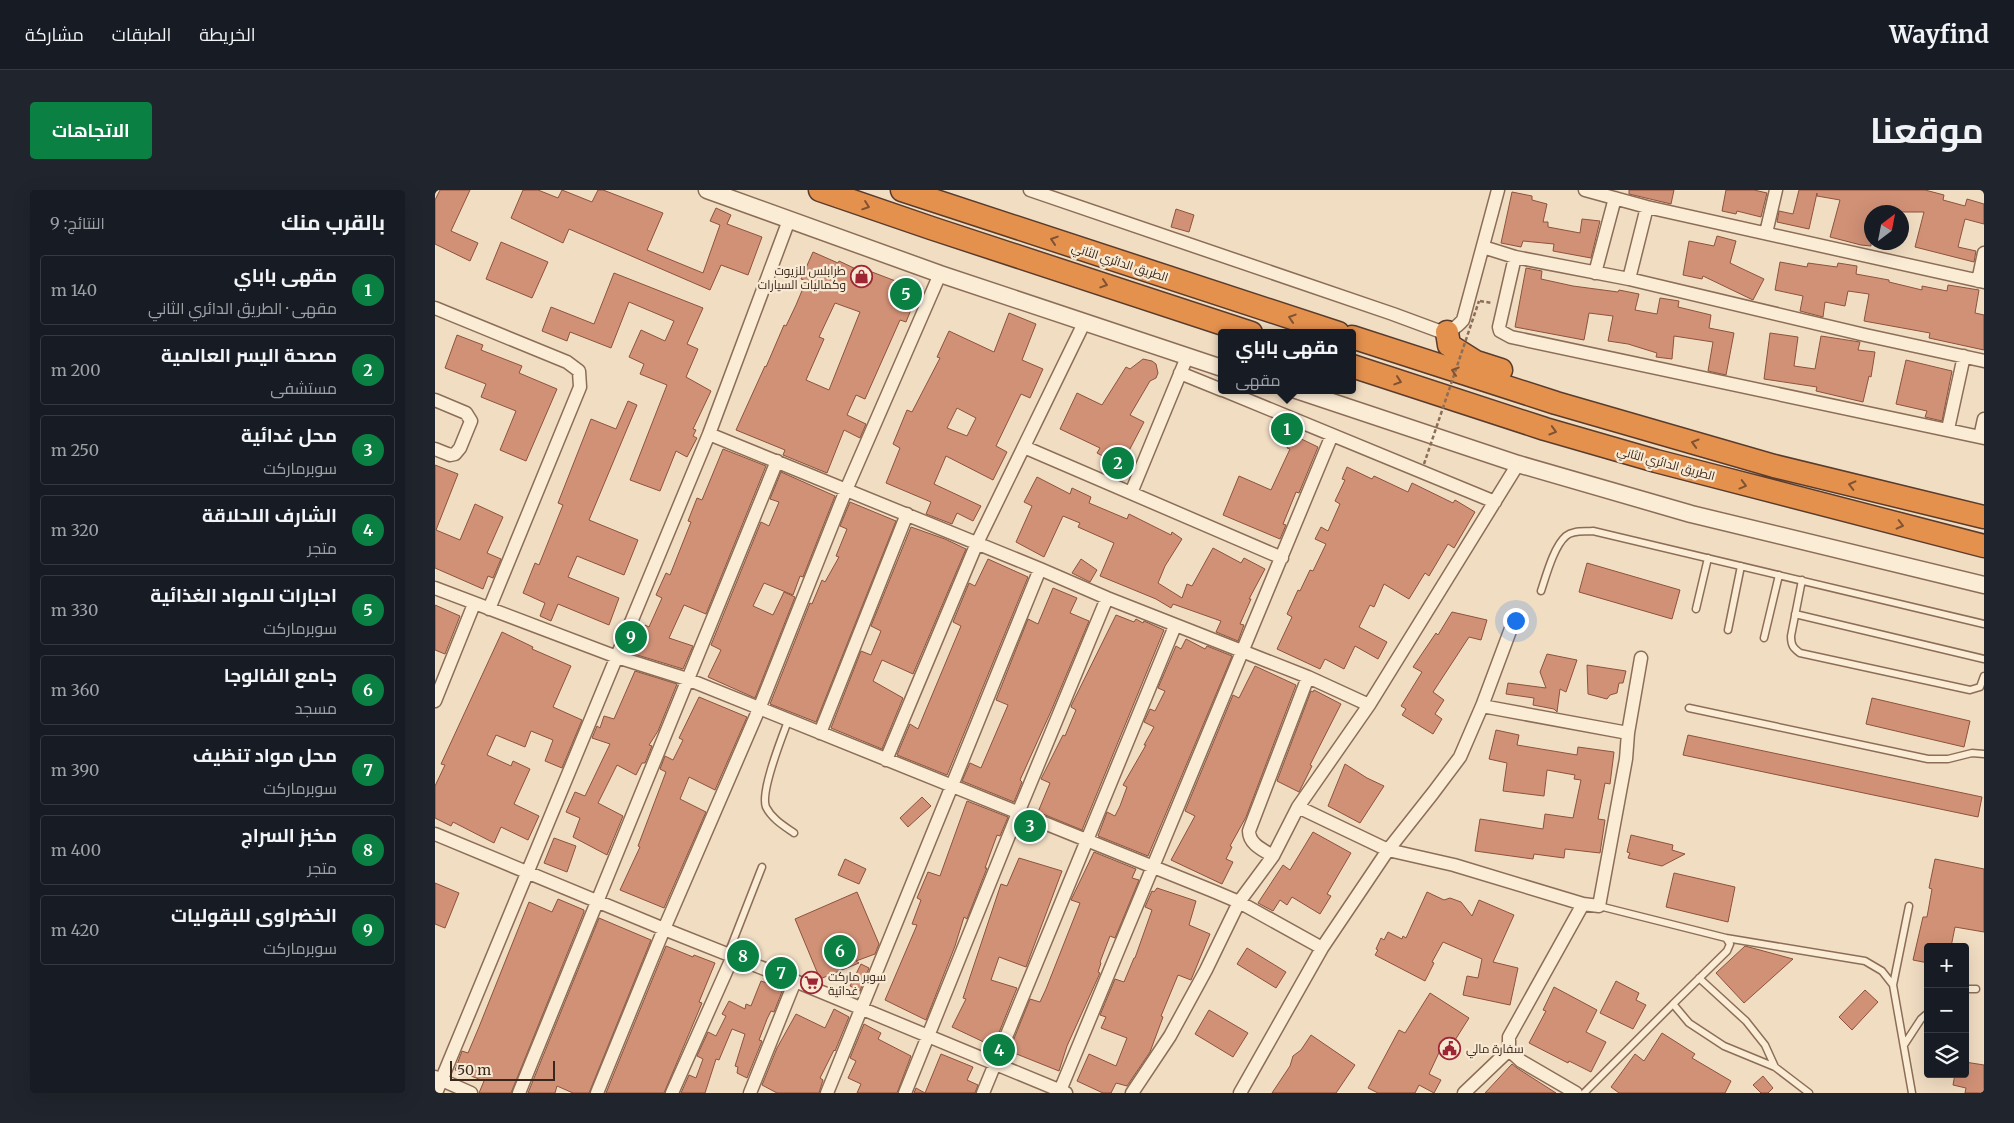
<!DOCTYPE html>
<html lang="ar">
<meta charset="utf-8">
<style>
body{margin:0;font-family:Merriweather,Cairo,serif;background:#20242c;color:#f1f3f6;direction:rtl}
.controls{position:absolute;right:15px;bottom:15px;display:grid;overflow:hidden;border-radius:5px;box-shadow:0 5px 20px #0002}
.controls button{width:45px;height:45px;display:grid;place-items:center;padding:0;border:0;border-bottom:1px solid #363941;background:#171b24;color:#f1f3f6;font:25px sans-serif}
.compass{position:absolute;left:1429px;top:15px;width:45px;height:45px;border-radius:50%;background:#171b24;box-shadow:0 5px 20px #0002;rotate:32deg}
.scale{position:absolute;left:15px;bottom:12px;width:105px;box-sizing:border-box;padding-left:5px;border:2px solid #3b281d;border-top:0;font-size:14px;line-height:18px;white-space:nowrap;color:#3b281d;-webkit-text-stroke:4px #f8e9d3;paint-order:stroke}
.you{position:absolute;left:1080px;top:430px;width:18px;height:18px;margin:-12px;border:4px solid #fff;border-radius:50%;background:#1a73e8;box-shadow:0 0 0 8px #1a73e833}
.badge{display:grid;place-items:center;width:32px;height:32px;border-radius:50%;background:#0b8043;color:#fff;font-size:16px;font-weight:700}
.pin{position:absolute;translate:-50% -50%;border:2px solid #fff;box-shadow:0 1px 5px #0006}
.popup{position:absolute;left:783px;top:139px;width:138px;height:65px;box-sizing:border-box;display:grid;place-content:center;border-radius:5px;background:#171b24;filter:drop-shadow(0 1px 4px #0005);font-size:16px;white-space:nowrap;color:#9ea1a6}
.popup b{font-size:19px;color:#f1f3f6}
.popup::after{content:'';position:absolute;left:50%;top:100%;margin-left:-10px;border:10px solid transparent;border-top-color:#171b24}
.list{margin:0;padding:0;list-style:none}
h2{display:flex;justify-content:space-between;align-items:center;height:65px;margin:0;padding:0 20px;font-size:21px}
h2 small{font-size:16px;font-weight:400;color:#9ea1a6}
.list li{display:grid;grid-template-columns:32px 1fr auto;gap:15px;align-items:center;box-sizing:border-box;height:70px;margin:0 10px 10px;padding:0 10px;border:1px solid #363941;border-radius:5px}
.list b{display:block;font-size:19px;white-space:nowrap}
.list p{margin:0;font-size:16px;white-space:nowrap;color:#9ea1a6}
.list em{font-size:16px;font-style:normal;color:#9ea1a6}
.icon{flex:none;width:28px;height:28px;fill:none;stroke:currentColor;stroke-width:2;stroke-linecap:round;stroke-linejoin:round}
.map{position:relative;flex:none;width:1549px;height:903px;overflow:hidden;direction:ltr;border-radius:5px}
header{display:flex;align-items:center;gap:30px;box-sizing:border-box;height:70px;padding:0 25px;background:#171b24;border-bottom:1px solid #363941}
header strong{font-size:24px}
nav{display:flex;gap:28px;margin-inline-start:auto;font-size:18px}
.intro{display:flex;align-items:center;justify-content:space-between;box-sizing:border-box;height:120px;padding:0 30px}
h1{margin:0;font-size:35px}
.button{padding:12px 22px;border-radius:5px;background:#0b8043;color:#fff;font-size:18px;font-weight:700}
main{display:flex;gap:30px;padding:0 30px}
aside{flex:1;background:#171b24;border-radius:5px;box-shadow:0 5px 20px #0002}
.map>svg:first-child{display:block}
.building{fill:#d19176;stroke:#8d533c;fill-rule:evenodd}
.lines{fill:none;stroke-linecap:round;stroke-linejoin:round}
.service-casing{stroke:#8c6e58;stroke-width:9}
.minor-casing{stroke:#8c6e58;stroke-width:15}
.tertiary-casing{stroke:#8c6e58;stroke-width:19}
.motorway-casing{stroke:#5a3c2d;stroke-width:25}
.path{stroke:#8c6e58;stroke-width:2.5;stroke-dasharray:4 2.5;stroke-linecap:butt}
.service{stroke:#fbecd6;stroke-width:6}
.minor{stroke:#fbecd6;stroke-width:12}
.tertiary{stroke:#fbecd6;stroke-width:16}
.motorway{stroke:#e5914e;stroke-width:22}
.path-bridge{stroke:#8c6e58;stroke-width:2.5;stroke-dasharray:4 2.5;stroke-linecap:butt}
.oneway{stroke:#7f5231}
.labels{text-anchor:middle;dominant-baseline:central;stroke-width:4.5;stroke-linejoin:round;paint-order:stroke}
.street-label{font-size:12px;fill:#3b281d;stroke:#f8e9d3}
.poi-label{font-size:12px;fill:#3b281d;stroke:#f8e9d3;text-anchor:start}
</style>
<header>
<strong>Wayfind</strong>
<nav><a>الخريطة</a><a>الطبقات</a><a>مشاركة</a></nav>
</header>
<div class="intro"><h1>موقعنا</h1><a class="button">الاتجاهات</a></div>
<main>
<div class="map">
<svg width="1549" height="903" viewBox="0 0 1549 903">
<rect width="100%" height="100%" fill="#f1ddc2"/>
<path class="building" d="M5,0H35L16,41L43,53L35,71L0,54V10Z
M88,0H103L123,8L127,0L157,12L163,0H168L228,23L212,60L268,83L285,35L275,31L281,18L296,25L292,34L327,47L313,85L286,75L275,100L134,39L128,53L76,28Z
M1194,0H1239L1236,14L1194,4Z
M1291,0H1319L1332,3L1326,27L1302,21L1301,24L1287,21Z
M1364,0H1490L1509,5L1508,10L1530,16L1532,9L1549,14V34L1530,29L1523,57L1541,61L1539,72L1480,57L1489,22H1436V56L1426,55L1395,47L1405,10L1382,6V3L1374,39L1342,32L1344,21L1358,24Z
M1077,2L1097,6V10L1112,14L1108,32H1113V37L1145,43L1147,29L1165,31L1156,68L1118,61L1119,54L1088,51L1086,57L1066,53Z
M741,19L759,25L754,42L736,37Z
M1282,46L1301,51L1295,73L1329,89L1318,110L1268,86L1267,89L1248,85L1254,51L1279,56Z
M66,52L113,72L97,108L51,89Z
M378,62L403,73L404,71L423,80L424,77L484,100L471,132L465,130L430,209L421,205L412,225L431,234L425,248L409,240L392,283L348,265L350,260L301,240L330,176L331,177L349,135L351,136L361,115L371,91L366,89ZM400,113L425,122L394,200L371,190L389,149L384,147Z
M1345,72L1372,77L1373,73L1402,77L1403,73L1422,76L1421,84L1454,90V92L1487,100V96L1512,101L1513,95L1544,100L1540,123L1549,125V160L1494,148L1495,143L1429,131L1434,104L1413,101L1410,116L1390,112L1388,127L1365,121L1368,106L1340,100Z
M1091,78L1107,81L1106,89L1138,96L1183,102L1184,100L1204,104L1200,120L1222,124L1225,108L1244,111L1243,117L1276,125L1274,138L1299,143L1291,185L1273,181L1278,152L1239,146L1237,169L1221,167L1222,163L1193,154L1173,151L1178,126L1154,123L1149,150L1080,137Z
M179,83L268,118L252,154L263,159L251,187L276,201L258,239L261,240L258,246L262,248L252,267L241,261L225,301L195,290L232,195L205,184L209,174L194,167L206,140L230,151L239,131L194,112L176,158L135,142L132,151L107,141L116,117L159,134Z
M574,123L601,134L587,170L608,179L595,208L586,204L561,256L572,262L558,290L511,266L499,294L546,316L538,331L522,323L517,334L491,324L496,312L451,293L465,258L458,254L472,220L477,222L505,168L502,167L514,141L559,162ZM522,218L541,228L532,246L512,238Z
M1335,143L1363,147L1359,176L1380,179L1386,146L1425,152L1423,160L1440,162L1436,187L1434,186L1428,212L1381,201L1382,197L1329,189Z
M22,145L48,155L46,160L87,176L84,183L122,199L91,271L65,260L81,221L46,207L51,194L10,178Z
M708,169L717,171L721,174L723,183L721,188L715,191L695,225L709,232L686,276L662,263L665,258L625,239L642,203L667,215L691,177L695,179Z
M1471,170L1517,181L1507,231L1490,227L1492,221L1461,214Z
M193,211L202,215L154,330L203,350L189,385L142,366L133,387L184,408L174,435L123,414L116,431L105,426L110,413L88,403L100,373L104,375L128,315L123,313L156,229L181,239Z
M858,245L883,257L864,303L861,302L848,334L851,335L845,349L788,325L804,286L836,300L855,259L852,258Z
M288,259L331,276L271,424L249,415L234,448L258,456L248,479L199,464L210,435L214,437L227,408L221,405L231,383L235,385L256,332L253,331L262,308L267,310Z
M0,275L23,284L1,340L25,350L40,314L68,327L52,363L66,369L58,388L53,386L48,399L0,378Z
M912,277L937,289L939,286L973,302L977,293L1018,313L1020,310L1040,322L1019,358L1013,354L994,386L990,383L974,409L949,394L939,417L935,415L924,437L952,452L943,469L920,456L909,479L890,469L885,479L842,459L857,427L852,424L863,400L865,401L875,380L878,381L891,354L880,349L886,337L893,341L905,314L900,311L910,290L907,289Z
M346,282L400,306L368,387L365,386L358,405L329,393L318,416L338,425L349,402L360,407L320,508L273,487L286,460L276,455L326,332L334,336L344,312L335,309Z
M602,287L635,304L637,298L656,307L654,313L692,329L694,324L736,345L737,342L747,349L730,376L723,393L747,408L752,394L757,396L778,358L806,373L809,368L830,379L814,409H816L805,434L809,435L803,451L781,442L786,431L738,414L736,418L721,409L665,386L679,353L643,337L645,333L628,326L609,367L581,352L597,316L589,312Z
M415,312L461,331L381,532L335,514L375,413L377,414L387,390L390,392L404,367L401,366L412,339L405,336Z
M476,337L510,349L531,359L478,484L447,470L438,491L468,508L447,559L396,538L426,461L436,465L446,441L436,436Z
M553,369L593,387L512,585L462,565L475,534L483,539L490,522L526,436L518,432L534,393L540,396Z
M646,369L662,380L655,392L637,383Z
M1152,373L1245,400L1237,429L1144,402Z
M618,398L642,408L635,423L654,431L617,519L585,590L587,592L579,612L527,591L535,573L546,578L573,515L561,510L593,429L603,434Z
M0,415L25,426L10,464L0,460Z
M1017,422L1052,430L1046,450L1034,447L998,502L1009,510L1000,524L1007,529L998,544L967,525L971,519L966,516L987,482L978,477L1001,443L1003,445Z
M681,425L699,432L701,429L708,433L709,431L729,440L647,640L603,622L615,593L606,589L628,545L630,546L641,520L636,517L637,514Z
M67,442L98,457L97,459L136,476L118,517L147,530L127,578L110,571L118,550L96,541L90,557L61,545L52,565L76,576L78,571L95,579L79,614L104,626L93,650L66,637L59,653L18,632L16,636L0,628V596L10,575L6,574Z
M751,449L770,459L772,456L797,466L713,666L663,646L672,622L680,626L685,616L692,597L688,595L711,555H709L719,537L709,532L715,519L720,521L730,501L723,498L741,456L746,459Z
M1112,464L1142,470L1131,502L1125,499L1122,522L1119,519L1098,515L1099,508L1071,504L1073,493L1111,498L1105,482Z
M1152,475L1191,481L1188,493H1184L1182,503L1175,505L1172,509L1153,504Z
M820,476L861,495L811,627L795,656L797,657L791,669L798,672L787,694L736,670L760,626L750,621L798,505L804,508Z
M200,481L242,494L223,541L214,555L217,556L210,573H207L201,585L182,575L163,613L188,626L172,665L138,647L145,628L131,622L140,602L150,606L175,554L157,548L162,536L165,538L169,526L179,529Z
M879,500L906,514L875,575L877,576L864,602L842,591L876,501L878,502Z
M264,507L312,527L280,600L254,587L245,609L271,622L229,718L185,700L205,657L203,656L231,582L225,579L230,566L238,570L248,550L244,548Z
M1437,508L1535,531L1529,557L1431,534Z
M1061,540L1084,545L1082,555L1142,565L1143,557L1179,562L1175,594L1170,593L1163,629L1170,630L1165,663L1130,659L1129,668L1099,664L1098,669L1040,661L1045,629L1108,639L1110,624L1138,628L1146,590L1139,589L1140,585L1112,580L1109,606L1068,601L1072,573L1054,569Z
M1253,545L1547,607L1543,627L1248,565Z
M910,574L932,588L949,596L925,633L893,616Z
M487,607L496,616L473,637L465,628Z
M532,611L573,627L565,646L562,645L550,678H552L532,729L529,727L520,756L491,830L450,810L482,735L477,734L486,710L482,708L493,682L505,686Z
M878,642L916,663L892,704L896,706L885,724L857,707L852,715L845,710L838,721L823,713L848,675L855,680Z
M1196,645L1238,655L1237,660L1250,664L1227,676L1193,668L1195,663L1192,662Z
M119,648L141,656L132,682L109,673Z
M659,662L701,679L697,688L704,690L680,748L675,746L665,772L666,773L663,782L665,783L632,856L624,881L574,861L595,809L605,812L611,799L645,713L636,710Z
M584,668L627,681L591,777L564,767L556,790L582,798L559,855H555L517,837L531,809L528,808L566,694L572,696Z
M410,669L431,679L424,694L403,685Z
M1500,669L1549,679V742L1520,737L1516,757H1493V773L1478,770L1488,727H1492L1497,699L1494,698Z
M1239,683L1300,697L1293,732L1231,717Z
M0,693L24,703L10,738L0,734Z
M722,698L761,711L754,735L775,744L756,790L743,785L726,826L728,827L715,862L692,896L681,893L676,903H668L642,891L654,864L681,876L692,848L666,838L671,827L665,825L680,789L689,792L699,768H700L717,720L710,717L717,701L719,702Z
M422,702L444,754L440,764L421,771L424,773L385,789L360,729Z
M992,702L1009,710L1015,708L1026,712L1037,726L1044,710L1079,725L1058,772L1083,778L1075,815L1028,805L1032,786L1043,788L1047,769L1008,752L997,772L999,773L990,791L940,765L943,760L941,759L946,748L949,750L953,742L967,749L968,746L971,748Z
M123,709L149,720V722L76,903H44L49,891L20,880L27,861L33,863L44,837L94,712L117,722Z
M164,728L216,750L154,903H138L122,896L120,903H93Z
M231,756L258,767L259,765L280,773L264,812L267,813L229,903H171Z
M1310,756L1358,769L1309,813L1281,783Z
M812,758L851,782L841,798L802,774Z
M426,774L434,778L425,801L415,796Z
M326,791L348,799L339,822L336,821L332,829L324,850L327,851L312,888L302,883L303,877L300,876L310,844L297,839L284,870L281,869L270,903H246L254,885L261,888L268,869L262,866L273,842L281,846L291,826L287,824L294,811L310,819L311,814L316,816Z
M1181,791L1204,803L1201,810L1211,815L1198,839L1165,823Z
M1119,797L1162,820L1151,842L1171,852L1156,882L1134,871L1133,873L1094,853L1111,821L1108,820Z
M1430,800L1443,812L1417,840L1404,827Z
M995,803L1034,828L1015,858L1008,854L994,884L1006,890L999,903L984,895L980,903H943L933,898L964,840L970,843Z
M399,819L414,827L400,861L399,860L385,888L388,890L384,903H342L327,895L342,858L361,824L390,838Z
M774,820L813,843L798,867L760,844Z
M429,834L446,843L443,849L476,866L462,903H422L426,894L413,888L421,871L415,868Z
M1227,843L1260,864L1257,868L1296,891L1290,903H1184L1176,897L1200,864L1209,871Z
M876,845L920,875L901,903H837L855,876L858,866L866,860Z
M506,864L538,877L532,890L543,895L540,903H479L481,898L490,903Z
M1530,872L1549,875V903H1530L1531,898L1518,895L1520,884H1530Z
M1077,874L1082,878L1121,903H1050Z
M1328,886L1338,898L1333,903H1326L1318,895Z"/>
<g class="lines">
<defs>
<path id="service" d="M1367,390L1356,446C1356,455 1358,458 1365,463L1535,500L1545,497L1549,486
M1106,401C1111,386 1119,356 1131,346C1138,340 1149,342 1158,341L1549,434
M1261,419L1273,368
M1360,424L1549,469
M1293,440L1306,376
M1329,448L1344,385
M1254,518L1493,569H1513L1537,563L1549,564
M353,531C347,547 325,602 331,617C337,629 349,636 359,643
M1164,716L1291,748L1295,754L1292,761L1238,814
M1291,748L1430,771L1447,781L1458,795L1477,903
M293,764L327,677
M1264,788L1311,831L1330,855L1340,877
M1458,795L1474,716
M1530,799H1541
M1469,855L1486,829L1493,823
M1149,903L1238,814L1254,833L1289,856L1340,877L1374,903"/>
<path id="minor" d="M595,0L958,124L1004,141C1015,142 1021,138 1028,130L1063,0
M1150,0L1212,17L1549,92
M1331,43L1341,0
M1048,57L1080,67L1194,89L1430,145L1549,171
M1080,67L1064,137L1065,141L1076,147L1549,248
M1160,83L1180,8
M1194,89L1212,17
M1543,91L1549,63
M0,118L132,172L144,181L145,197L54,419
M745,183L787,200
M788,200L1060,312
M0,210L31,223L36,231L25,258L20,264L15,265L0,259
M1513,239L1529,166
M274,244L605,379L672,408L873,487L934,515
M1545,247L1549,229
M589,257L847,368
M696,303L752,167
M0,398L182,467L252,489L778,701L804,712L887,758
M0,511L39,414
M1047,516L1193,543
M385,543L472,324
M451,570L542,353L650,131
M863,617L953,660L1019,675L1148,714L1074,847V860L1086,871L1141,903
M0,644L229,739L360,791L631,903
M838,666C828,660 814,654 814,641L873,487
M1148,714L1164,716L1191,569L1193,543L1206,468
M0,887L36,903
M1,903L274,244L354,30
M84,903L342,271
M162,903L229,739L324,519L411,300L505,84
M237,903L298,766
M315,903L360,791
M392,903L605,379
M470,903L583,623L672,408
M548,903L740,436
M624,903L897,245
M697,903L735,846L771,780L804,712L838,666L863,617L934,515L1083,274
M805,903L887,758L953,660L998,603L1025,567L1047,516L1078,433
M1029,903L1074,860"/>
<path id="tertiary" d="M272,0L505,84L787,178
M861,200L1083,274L1256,324L1549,395"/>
<path id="motorway" d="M385,0L496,38L816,143
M467,0L903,143
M1012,142L1014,155L1041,172L1066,180
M917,147L1121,213L1339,276L1549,327
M917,176L1110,239L1221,271L1549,356"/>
</defs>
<use href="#service" class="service-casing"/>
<use href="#minor" class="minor-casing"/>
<use href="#tertiary" class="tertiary-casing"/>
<use href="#motorway" class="motorway-casing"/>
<path class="path" d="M1045,111L1057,113"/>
<use href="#service" class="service"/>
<use href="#minor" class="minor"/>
<use href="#tertiary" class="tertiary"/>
<use href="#motorway" class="motorway"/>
<path class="path-bridge" d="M989,274L1044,111"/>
</g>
<defs><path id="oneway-chevron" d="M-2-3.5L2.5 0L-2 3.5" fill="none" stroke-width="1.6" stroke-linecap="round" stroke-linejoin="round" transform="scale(1.25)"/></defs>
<g class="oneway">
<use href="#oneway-chevron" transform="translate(431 16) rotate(19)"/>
<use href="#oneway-chevron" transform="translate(619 50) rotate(-162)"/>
<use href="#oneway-chevron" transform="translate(669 94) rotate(18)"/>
<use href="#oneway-chevron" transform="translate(857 128) rotate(-162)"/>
<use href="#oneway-chevron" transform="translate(1020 181) rotate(-162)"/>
<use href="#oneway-chevron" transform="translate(963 191) rotate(18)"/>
<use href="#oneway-chevron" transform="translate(1118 241) rotate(16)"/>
<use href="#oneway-chevron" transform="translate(1260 253) rotate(-164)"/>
<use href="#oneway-chevron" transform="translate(1308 295) rotate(15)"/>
<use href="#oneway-chevron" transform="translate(1417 295) rotate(-166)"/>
<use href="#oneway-chevron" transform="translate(1465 335) rotate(14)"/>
</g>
<defs>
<symbol id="shop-ring" viewBox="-11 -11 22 22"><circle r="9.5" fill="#f8e9d3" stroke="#9f2434" stroke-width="1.5"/><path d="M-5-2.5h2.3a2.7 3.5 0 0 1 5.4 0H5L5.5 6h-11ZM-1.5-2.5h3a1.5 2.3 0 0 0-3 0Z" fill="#9f2434"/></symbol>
<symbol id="supermarket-ring" viewBox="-11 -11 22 22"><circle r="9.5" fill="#f8e9d3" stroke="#9f2434" stroke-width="1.5"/><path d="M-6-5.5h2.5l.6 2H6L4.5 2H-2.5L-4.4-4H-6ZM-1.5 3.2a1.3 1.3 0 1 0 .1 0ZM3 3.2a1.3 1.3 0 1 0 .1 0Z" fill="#9f2434"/></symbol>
<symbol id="civic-ring" viewBox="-11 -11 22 22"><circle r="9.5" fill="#f8e9d3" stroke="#9f2434" stroke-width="1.5"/><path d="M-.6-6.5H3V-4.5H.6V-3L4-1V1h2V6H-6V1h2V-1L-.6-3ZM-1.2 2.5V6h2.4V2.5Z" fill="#9f2434"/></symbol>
</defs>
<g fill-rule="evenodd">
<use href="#shop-ring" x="414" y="74" width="25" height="25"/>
<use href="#supermarket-ring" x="364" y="780" width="25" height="25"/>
<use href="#civic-ring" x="1002" y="846" width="25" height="25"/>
</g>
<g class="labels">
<g class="street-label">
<text transform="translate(685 72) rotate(18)">الطريق الدائري الثاني</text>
<text transform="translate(1231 273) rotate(15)">الطريق الدائري الثاني</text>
</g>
<g class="poi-label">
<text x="411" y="80" text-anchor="end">طرابلس للزيوت<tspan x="411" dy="14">وكماليات السيارات</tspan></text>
<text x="393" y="786">سوبر ماركت<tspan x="393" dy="14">غدائية</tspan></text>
<text x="1031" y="858">سفارة مالي</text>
</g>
</g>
</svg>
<div class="controls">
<button>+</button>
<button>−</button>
<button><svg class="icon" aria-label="layers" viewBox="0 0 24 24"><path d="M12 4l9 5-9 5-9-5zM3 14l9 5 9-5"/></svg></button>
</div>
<svg class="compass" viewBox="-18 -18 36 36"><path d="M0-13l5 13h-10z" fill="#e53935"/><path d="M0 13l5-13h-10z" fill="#9ea1a6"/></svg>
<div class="scale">50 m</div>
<div class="you"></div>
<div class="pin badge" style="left:852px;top:239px">1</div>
<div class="popup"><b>مقهى باباي</b>مقهى</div>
<div class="pin badge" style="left:683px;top:273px">2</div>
<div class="pin badge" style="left:595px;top:636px">3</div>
<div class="pin badge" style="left:564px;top:860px">4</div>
<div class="pin badge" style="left:471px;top:104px">5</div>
<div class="pin badge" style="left:405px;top:761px">6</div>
<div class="pin badge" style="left:346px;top:783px">7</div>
<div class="pin badge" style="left:308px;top:766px">8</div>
<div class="pin badge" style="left:196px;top:447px">9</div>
</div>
<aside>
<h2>بالقرب منك<small>النتائج: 9</small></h2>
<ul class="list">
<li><span class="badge">1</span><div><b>مقهى باباي</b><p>مقهى · الطريق الدائري الثاني</p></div><em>140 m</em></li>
<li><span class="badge">2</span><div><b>مصحة اليسر العالمية</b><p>مستشفى</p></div><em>200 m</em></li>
<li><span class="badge">3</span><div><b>محل غدائية</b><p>سوبرماركت</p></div><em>250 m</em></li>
<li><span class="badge">4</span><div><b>الشارف اللحلاقة</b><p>متجر</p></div><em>320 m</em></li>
<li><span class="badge">5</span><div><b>احبارات للمواد الغذائية</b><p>سوبرماركت</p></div><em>330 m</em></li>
<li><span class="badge">6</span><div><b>جامع الفالوجا</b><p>مسجد</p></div><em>360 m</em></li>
<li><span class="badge">7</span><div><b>محل مواد تنظيف</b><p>سوبرماركت</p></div><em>390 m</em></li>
<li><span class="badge">8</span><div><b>مخبز السراج</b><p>متجر</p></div><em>400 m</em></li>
<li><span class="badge">9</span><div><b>الخضراوى للبقوليات</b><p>سوبرماركت</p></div><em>420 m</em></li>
</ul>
</aside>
</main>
